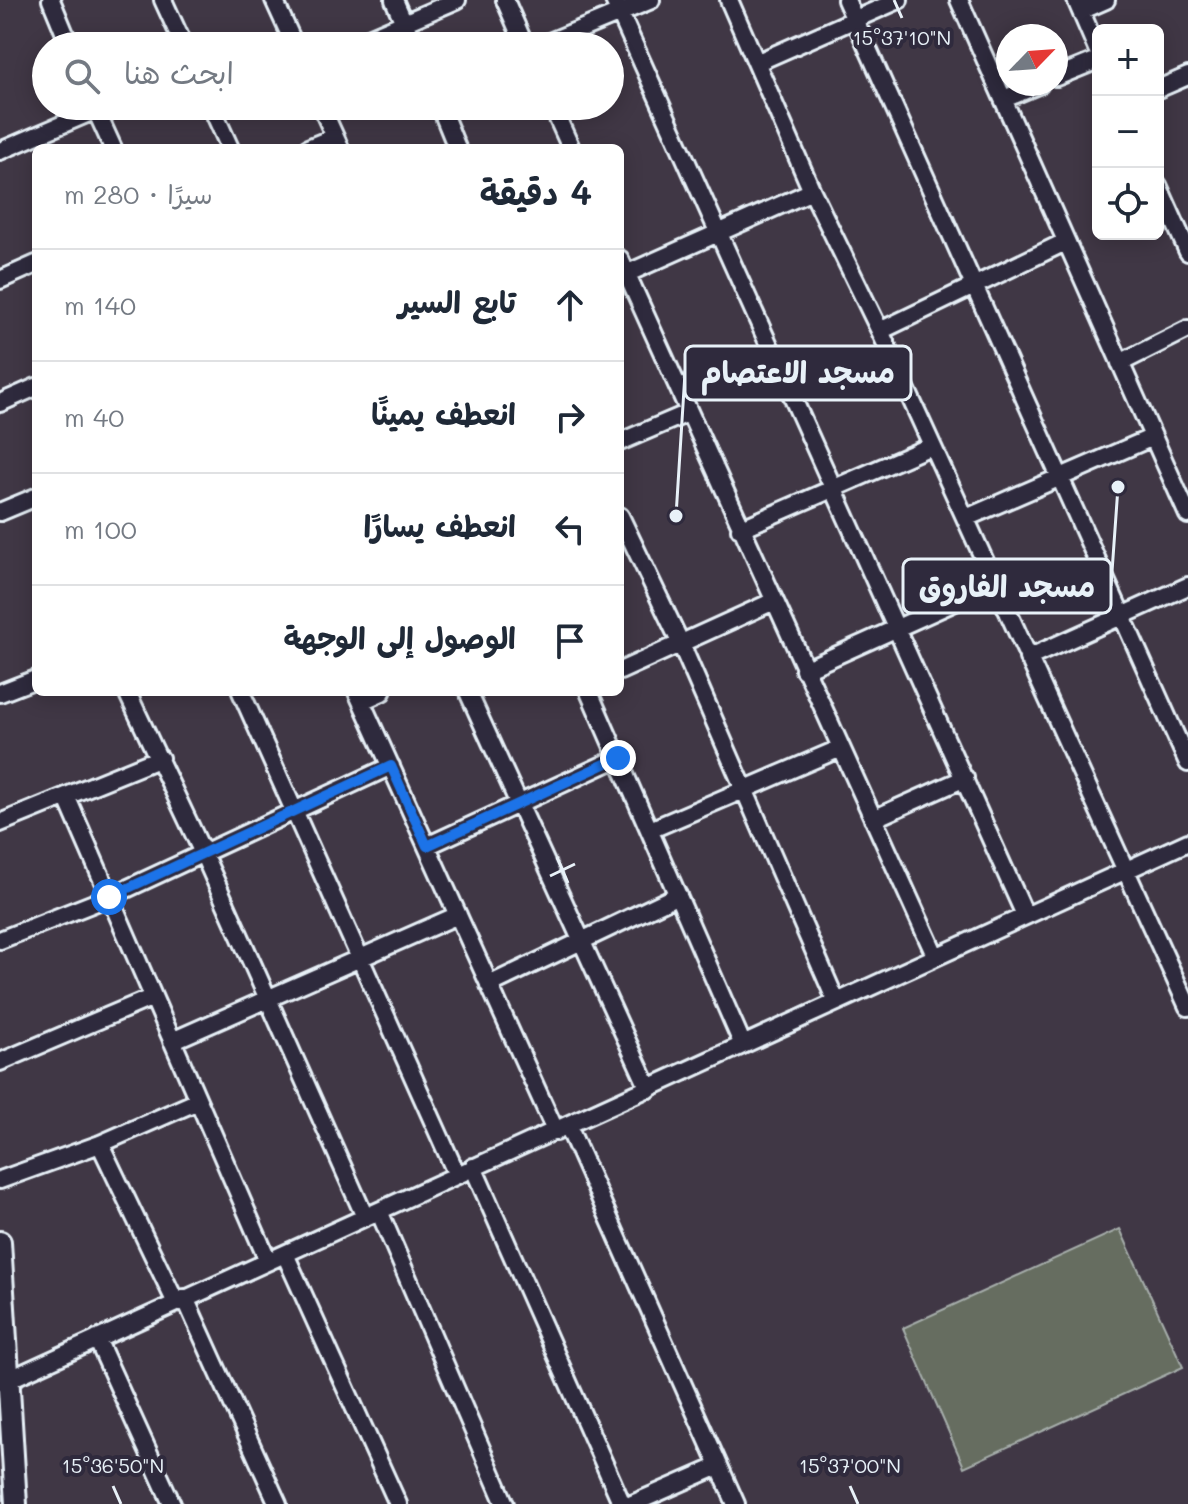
<!DOCTYPE html>
<html lang="ar">
<meta charset="utf-8">
<style>
body{margin:0;font-family:Mali,"Playpen Sans Arabic",sans-serif;background:#f2f2f3;color:#1f2937;direction:rtl}
.controls{position:absolute;right:24px;top:24px;display:grid;overflow:hidden;border-radius:12px;box-shadow:0 4px 20px #0003}
.controls button{width:72px;height:72px;display:grid;place-items:center;padding:0;border:0;border-bottom:2px solid #e0e1e3;background:#fff;color:#1f2937;font:40px sans-serif}
.compass{position:absolute;left:996px;top:24px;width:72px;height:72px;border-radius:50%;background:#fff;box-shadow:0 4px 20px #0003;rotate:65deg}
.stop{position:absolute;width:24px;height:24px;margin:-18px;border:6px solid #1a73e8;border-radius:50%;background:#fff}
.stop.end{background:#1a73e8;border-color:#fff;box-shadow:0 2px 8px #0008}
.list{margin:0;padding:0;list-style:none}
h2{display:flex;justify-content:space-between;align-items:center;height:104px;margin:0;padding:0 32px;font-size:34px}
h2 small{font-size:26px;font-weight:400;color:#747a83}
.list li{display:grid;grid-template-columns:52px 1fr auto;gap:24px;align-items:center;box-sizing:border-box;height:112px;padding:0 32px;border-top:2px solid #e0e1e3}
.list b{display:block;font-size:30px;white-space:nowrap}
.list em{font-size:26px;font-style:normal;color:#747a83}
.icon{flex:none;width:44px;height:44px;fill:none;stroke:currentColor;stroke-width:2;stroke-linecap:round;stroke-linejoin:round}
.map{position:relative;flex:none;width:1188px;height:1504px;overflow:hidden;direction:ltr}
.search{position:absolute;background:#fff;box-shadow:0 4px 20px #0003;left:32px;top:32px;width:592px;height:88px;display:flex;align-items:center;gap:20px;box-sizing:border-box;padding:0 28px;border-radius:44px;color:#747a83;font-size:30px}
.panel{position:absolute;background:#fff;box-shadow:0 4px 20px #0003;left:32px;top:144px;width:592px;height:552px;border-radius:12px;direction:rtl}
.map>svg:first-child{display:block}
.green{fill:#666d60;stroke:#a7afac;stroke-width:2}
.lines{fill:none;stroke-linecap:round;stroke-linejoin:round}
.minor-casing{stroke:#e8f1f8;stroke-width:22}
.major-casing{stroke:#e8f1f8;stroke-width:26}
.minor{stroke:#2f2a3d;stroke-width:16}
.major{stroke:#2f2a3d;stroke-width:20}
.route{stroke:#1a73e8;stroke-width:10}
.ticks{fill:none;stroke:#e8f1f8;stroke-width:3}
.ticks-label{font-size:20px;text-anchor:middle;fill:#e8f1f8;stroke:#2f2a3d;stroke-width:8;stroke-linejoin:round;paint-order:stroke}
.leader{fill:none;stroke:#e8f1f8;stroke-width:3}
.callout-dot{fill:#e8f1f8;stroke:#2f2a3d;stroke-width:3}
.callout{fill:#2f2a3d;stroke:#e8f1f8;stroke-width:3}
.callout-label{font-size:30px;text-anchor:middle;font-weight:bold;fill:#e8f1f8}
</style>
<div class="map">
<svg width="1188" height="1504" viewBox="0 0 1188 1504">
<rect width="100%" height="100%" fill="#403745"/>
<filter id="ink" filterUnits="userSpaceOnUse"><feTurbulence type="fractalNoise" baseFrequency=".0125" numOctaves="2"/><feDisplacementMap in="SourceGraphic" scale="16" xChannelSelector="R" yChannelSelector="G"/><feConvolveMatrix kernelMatrix="1 2 1 2 8 2 1 2 1" color-interpolation-filters="sRGB"/></filter>
<g filter="url(#ink)">
<path class="green" d="M1120,1229L1183,1367L964,1467L903,1328Z"/>
<g class="lines">
<defs>
<path id="minor" d="M51,0L70,46
M163,0L184,46
M274,0L295,46
M394,0L414,46
M505,0L525,46
M614,0L1025,915
M729,0L812,191L880,331L1188,1007
M846,0L1188,763
M959,0L1188,515
M1076,0L1098,51
M1081,11L1106,0
M350,46L457,0
M540,46L651,0
M758,62L899,0
M1056,77L1098,60
M1158,89L1188,76
M1004,99L1040,84
M94,106L113,148
M211,106L230,148
M321,106L340,148
M440,106L457,148
M552,106L571,148
M308,148L335,137
M0,151L96,110
M1158,185L1188,252
M620,259L935,955
M626,274L812,191
M0,280L36,264
M880,331L1065,242
M1120,363L1188,329
M0,403L36,387
M620,442L688,413
M0,512L36,497
M620,516L681,644L836,1001
M966,518L1153,437
M740,529L931,446
M1028,658L1188,586
M804,670L995,584
M620,671L774,601
M127,692L203,853L365,1217
M241,692L457,1175
M357,692L556,1132
M468,692L649,1089
M589,692L743,1045
M0,693L36,679
M362,701L382,692
M66,796L268,1261
M873,819L965,778
M0,823L160,758
M650,830L841,748
M427,846L618,758
M0,940L109,897L391,766
M489,985L678,895
M172,1041L458,915
M0,1062L153,997
M568,1126L736,1504
M100,1144L176,1303
M473,1167L622,1504
M0,1180L100,1144L198,1101
M379,1211L505,1504
M285,1254L398,1504
M185,1298L278,1504
M97,1339L172,1504
M8,1380L1188,842
M632,1504L719,1466"/>
<path id="major" d="M0,1242L16,1504"/>
</defs>
<use href="#minor" class="minor-casing"/>
<use href="#major" class="major-casing"/>
<use href="#minor" class="minor"/>
<use href="#major" class="major"/>
</g>
</g>
<g class="lines" filter="url(#ink)">
<path class="route" d="M109,897L391,766L427,846L618,758"/>
</g>
<path class="ticks" d="M894,0L902,18M557,857L568,883M550,876L575,864M113,1486L121,1504M850,1486L858,1504"/>
<g class="ticks-label">
<text x="902" y="45">15°37'10"N</text>
<text x="113" y="1473">15°36'50"N</text>
<text x="850" y="1473">15°37'00"N</text>
</g>
<path class="leader" d="M676 516L685 373M1118 487L1111 586"/>
<g class="callout-dot">
<circle cx="676" cy="516" r="8"/>
<circle cx="1118" cy="487" r="8"/>
</g>
<g class="callout">
<rect x="685" y="346" width="226" height="54" rx="8"/>
<rect x="903" y="559" width="208" height="54" rx="8"/>
</g>
<g class="callout-label">
<text x="798" y="383">مسجد الاعتصام</text>
<text x="1007" y="597">مسجد الفاروق</text>
</g>
</svg>
<div class="controls">
<button>+</button>
<button>−</button>
<button><svg class="icon" aria-label="locate" viewBox="0 0 24 24"><circle cx="12" cy="12" r="6"/><path d="M12 2v4M12 18v4M2 12h4M18 12h4"/></svg></button>
</div>
<svg class="compass" viewBox="-18 -18 36 36"><path d="M0-13l5 13h-10z" fill="#e53935"/><path d="M0 13l5-13h-10z" fill="#747a83"/></svg>
<div class="stop" style="left:109px;top:897px"></div>
<div class="stop end" style="left:618px;top:758px"></div>
<div class="search"><svg class="icon" aria-label="search" viewBox="0 0 24 24"><circle cx="10" cy="10" r="6"/><path d="M15 15l6 6"/></svg>ابحث هنا</div>
<section class="panel">
<h2>4 دقيقة<small>سيرًا · 280 m</small></h2>
<ul class="list">
<li><svg class="icon" aria-label="ahead" viewBox="0 0 24 24"><path d="M12 20V5M6 11l6-6 6 6"/></svg><div><b>تابع السير</b></div><em>140 m</em></li>
<li><svg class="icon" aria-label="right" viewBox="0 0 24 24"><path d="M7 20v-9h11M14 6l5 5-5 5"/></svg><div><b>انعطف يمينًا</b></div><em>40 m</em></li>
<li><svg class="icon" aria-label="left" viewBox="0 0 24 24"><path d="M17 20v-9H6M10 6l-5 5 5 5"/></svg><div><b>انعطف يسارًا</b></div><em>100 m</em></li>
<li><svg class="icon" aria-label="arrive" viewBox="0 0 24 24"><path d="M6 21V4h12l-3 4 3 4H6"/></svg><div><b>الوصول إلى الوجهة</b></div></li>
</ul>
</section>
</div>
